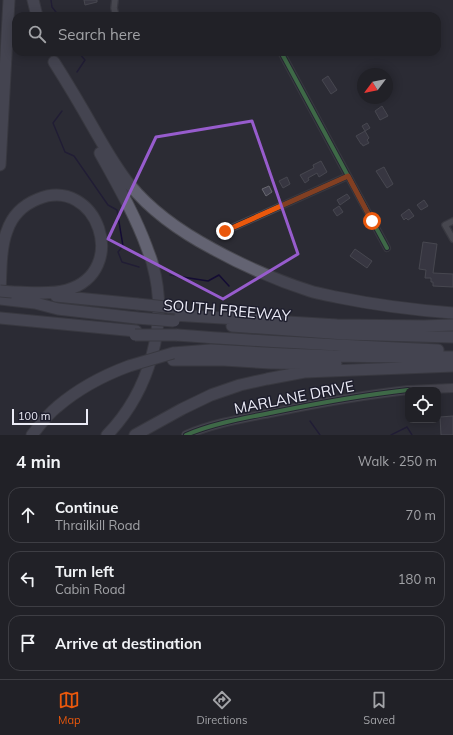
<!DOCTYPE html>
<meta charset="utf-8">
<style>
body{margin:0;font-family:Mulish,sans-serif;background:#2d2e33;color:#f1f3f6}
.controls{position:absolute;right:12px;bottom:12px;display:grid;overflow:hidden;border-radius:8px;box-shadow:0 2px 10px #0003}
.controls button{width:36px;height:36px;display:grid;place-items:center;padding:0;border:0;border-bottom:1px solid #3e3e44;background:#212127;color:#f1f3f6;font:20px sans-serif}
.compass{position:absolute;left:357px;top:68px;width:36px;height:36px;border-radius:50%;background:#212127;box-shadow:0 2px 10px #0003;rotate:238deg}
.scale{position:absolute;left:12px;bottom:10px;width:76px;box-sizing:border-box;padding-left:4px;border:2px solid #ebebf6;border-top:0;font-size:11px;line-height:14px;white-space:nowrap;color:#ebebf6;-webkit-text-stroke:3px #1e1e2d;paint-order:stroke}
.stop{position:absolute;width:12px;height:12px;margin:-9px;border:3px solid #ea580c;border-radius:50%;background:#fff}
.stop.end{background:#ea580c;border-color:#fff;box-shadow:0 1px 4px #0008}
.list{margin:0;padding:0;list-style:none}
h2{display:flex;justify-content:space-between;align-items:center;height:52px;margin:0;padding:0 16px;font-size:17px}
h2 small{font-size:13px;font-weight:400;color:#a2a3a7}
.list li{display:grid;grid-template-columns:26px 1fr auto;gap:12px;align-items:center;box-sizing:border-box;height:56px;margin:0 8px 8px;padding:0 8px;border:1px solid #3e3e44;border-radius:12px}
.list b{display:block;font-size:15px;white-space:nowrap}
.list p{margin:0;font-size:13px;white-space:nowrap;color:#a2a3a7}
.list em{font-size:13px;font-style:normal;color:#a2a3a7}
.icon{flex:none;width:22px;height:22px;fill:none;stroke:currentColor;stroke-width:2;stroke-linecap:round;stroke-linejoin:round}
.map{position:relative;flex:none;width:453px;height:435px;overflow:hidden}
.search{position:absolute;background:#212127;box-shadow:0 2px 10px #0003;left:12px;right:12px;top:12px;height:44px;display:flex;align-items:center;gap:10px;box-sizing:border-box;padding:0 14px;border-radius:12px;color:#a2a3a7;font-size:15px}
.sheet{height:244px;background:#212127}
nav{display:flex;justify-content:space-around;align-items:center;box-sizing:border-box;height:56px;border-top:1px solid #3e3e44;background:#212127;font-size:11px;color:#a2a3a7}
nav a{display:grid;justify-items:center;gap:2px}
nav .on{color:#ea580c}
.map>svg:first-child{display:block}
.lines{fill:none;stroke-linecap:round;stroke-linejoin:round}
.stream{stroke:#140c34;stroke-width:1.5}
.building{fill:#454451;stroke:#686870}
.street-casing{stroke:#48484f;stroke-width:8}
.secondary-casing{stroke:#48484f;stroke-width:10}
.highway-casing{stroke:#48484f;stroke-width:13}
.street{stroke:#696970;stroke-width:5.5}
.secondary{stroke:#64636e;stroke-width:8}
.highway{stroke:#636372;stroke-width:11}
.highway-bridge-casing{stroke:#48484f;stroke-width:13;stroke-linecap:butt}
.highway-bridge{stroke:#636372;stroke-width:11}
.cycleway-casing{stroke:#1e1e2d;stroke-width:6}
.cycleway{stroke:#56b35d;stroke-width:4}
.route{stroke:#ea580c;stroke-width:5}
.marked{fill:none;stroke:#975ccd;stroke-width:3;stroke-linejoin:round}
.labels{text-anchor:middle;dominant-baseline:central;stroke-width:3;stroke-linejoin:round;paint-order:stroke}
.street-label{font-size:15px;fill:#ebebf6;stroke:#1e1e2d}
</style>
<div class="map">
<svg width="453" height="435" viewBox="0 0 453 435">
<rect width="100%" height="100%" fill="#2c2c34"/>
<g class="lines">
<path class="stream" d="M51,0L52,7L59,16
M77,72L85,60L78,52
M62,111L53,123L65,152L74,156L108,205L117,210L123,246L118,252L122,262L139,267
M170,275L208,281L219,275L229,286
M310,421L320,435
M391,435L407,427L412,435"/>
</g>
<path class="building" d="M84,0H97V2L85,5Z
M328,76L337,90L331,94L322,80Z
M382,106L388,116L380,120L375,111Z
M367,123L370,128L365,131L362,126Z
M365,131L369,138L367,140L369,143L363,146L362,144H361L356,136Z
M321,161L327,172L319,177L317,173L308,178L309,180L305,183L300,175L314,168L313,165Z
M384,167L393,184L387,188L376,171Z
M287,177L290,184L283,188L279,181Z
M269,186L272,192L266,196L262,189Z
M347,194L350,198L340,205L337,200Z
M424,200L428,206L421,210L417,205Z
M339,206L343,212L337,216L333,210Z
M409,209L414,216L408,220L406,218L404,220L401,215Z
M423,242L437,244L433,273L453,274V287L433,286V282H431V278H425L426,270L419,269Z
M355,249L372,261L367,268L350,256Z
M453,416V435H441L440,417Z"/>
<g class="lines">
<defs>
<path id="street" d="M115,0L114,8L116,16
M281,52L387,248
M453,221L445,225L453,239
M225,231L348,176"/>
<path id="secondary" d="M409,390L453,388
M186,435C214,423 245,418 275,412C319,403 363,395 408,390"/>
<path id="highway" d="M33,0L37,16
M54,62C68,84 81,106 94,129C105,148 116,168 130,185C152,212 183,233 213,249C244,266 276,280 310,291C319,294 328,295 336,297C375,305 414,310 453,313
M100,153C117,184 135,215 147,248C149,254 152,260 153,266C169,324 149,392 107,435
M0,165L9,0
M0,294C1,275 0,249 7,231C12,216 23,205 38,199C97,175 131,271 67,290C51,295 29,292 12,292
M56,296L137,304
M0,299L35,303L58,309L137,318
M173,315L337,325L424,326L453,325
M0,318L136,331
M232,326L345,334L453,337
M177,335C264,342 351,346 438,350
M173,353L211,350L283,354L333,356L404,357H453
M173,360H224L271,363L336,364
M32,435C39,426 47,415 57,407C78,389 102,376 129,366
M135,435L182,409L211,395L240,385L267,379L304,372L453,366"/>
</defs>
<use href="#street" class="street-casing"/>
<use href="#secondary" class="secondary-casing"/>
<use href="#highway" class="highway-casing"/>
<use href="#street" class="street"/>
<use href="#secondary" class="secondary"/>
<use href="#highway" class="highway"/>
<defs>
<path id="highway-bridge" d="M0,291L12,292
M137,304L176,308
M137,318L174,321
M135,335H177
M129,366L173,353"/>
</defs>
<use href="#highway-bridge" class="highway-bridge-casing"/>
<use href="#highway-bridge" class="highway-bridge"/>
<defs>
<path id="cycleway" d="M281,52L387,248
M225,231L348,176
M186,435C214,423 245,418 275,412C319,403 363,395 408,390"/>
</defs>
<use href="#cycleway" class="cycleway-casing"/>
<use href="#cycleway" class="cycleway"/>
</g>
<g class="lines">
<path class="route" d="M225,231L348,176L372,221"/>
</g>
<path d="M0 0H453V435H0ZM252,121L298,254L223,299L108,239L156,137Z" fill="#2c2c34" fill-opacity=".55" fill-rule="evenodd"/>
<path class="marked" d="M252,121L298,254L223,299L108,239L156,137Z"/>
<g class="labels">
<g class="street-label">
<text transform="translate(227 310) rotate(5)">SOUTH FREEWAY</text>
<text transform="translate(294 397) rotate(-11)">MARLANE DRIVE</text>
</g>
</g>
</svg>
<div class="controls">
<button><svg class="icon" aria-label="locate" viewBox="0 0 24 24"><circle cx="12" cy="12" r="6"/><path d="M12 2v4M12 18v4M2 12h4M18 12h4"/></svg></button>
</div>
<svg class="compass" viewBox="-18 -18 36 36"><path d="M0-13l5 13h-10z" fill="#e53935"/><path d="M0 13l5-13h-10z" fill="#a2a3a7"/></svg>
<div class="scale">100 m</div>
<div class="stop" style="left:372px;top:221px"></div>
<div class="stop end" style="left:225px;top:231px"></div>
<div class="search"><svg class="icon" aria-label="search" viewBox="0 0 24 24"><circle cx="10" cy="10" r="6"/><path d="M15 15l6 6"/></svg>Search here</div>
</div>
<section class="sheet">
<h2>4 min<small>Walk · 250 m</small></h2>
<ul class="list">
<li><svg class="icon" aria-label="ahead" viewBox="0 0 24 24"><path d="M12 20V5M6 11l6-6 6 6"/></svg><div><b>Continue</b><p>Thrailkill Road</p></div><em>70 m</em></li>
<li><svg class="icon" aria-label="left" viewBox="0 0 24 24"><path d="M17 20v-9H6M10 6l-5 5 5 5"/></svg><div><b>Turn left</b><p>Cabin Road</p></div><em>180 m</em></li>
<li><svg class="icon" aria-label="arrive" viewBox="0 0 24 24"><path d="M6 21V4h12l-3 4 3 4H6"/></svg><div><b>Arrive at destination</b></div></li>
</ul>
</section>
<nav>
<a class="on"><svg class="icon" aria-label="map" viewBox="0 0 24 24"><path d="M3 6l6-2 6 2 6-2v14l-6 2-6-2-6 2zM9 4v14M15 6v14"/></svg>Map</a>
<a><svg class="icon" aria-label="directions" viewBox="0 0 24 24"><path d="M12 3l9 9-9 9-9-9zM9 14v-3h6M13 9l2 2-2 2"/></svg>Directions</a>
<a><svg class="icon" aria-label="saved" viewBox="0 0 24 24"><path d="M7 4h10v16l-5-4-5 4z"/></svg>Saved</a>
</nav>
